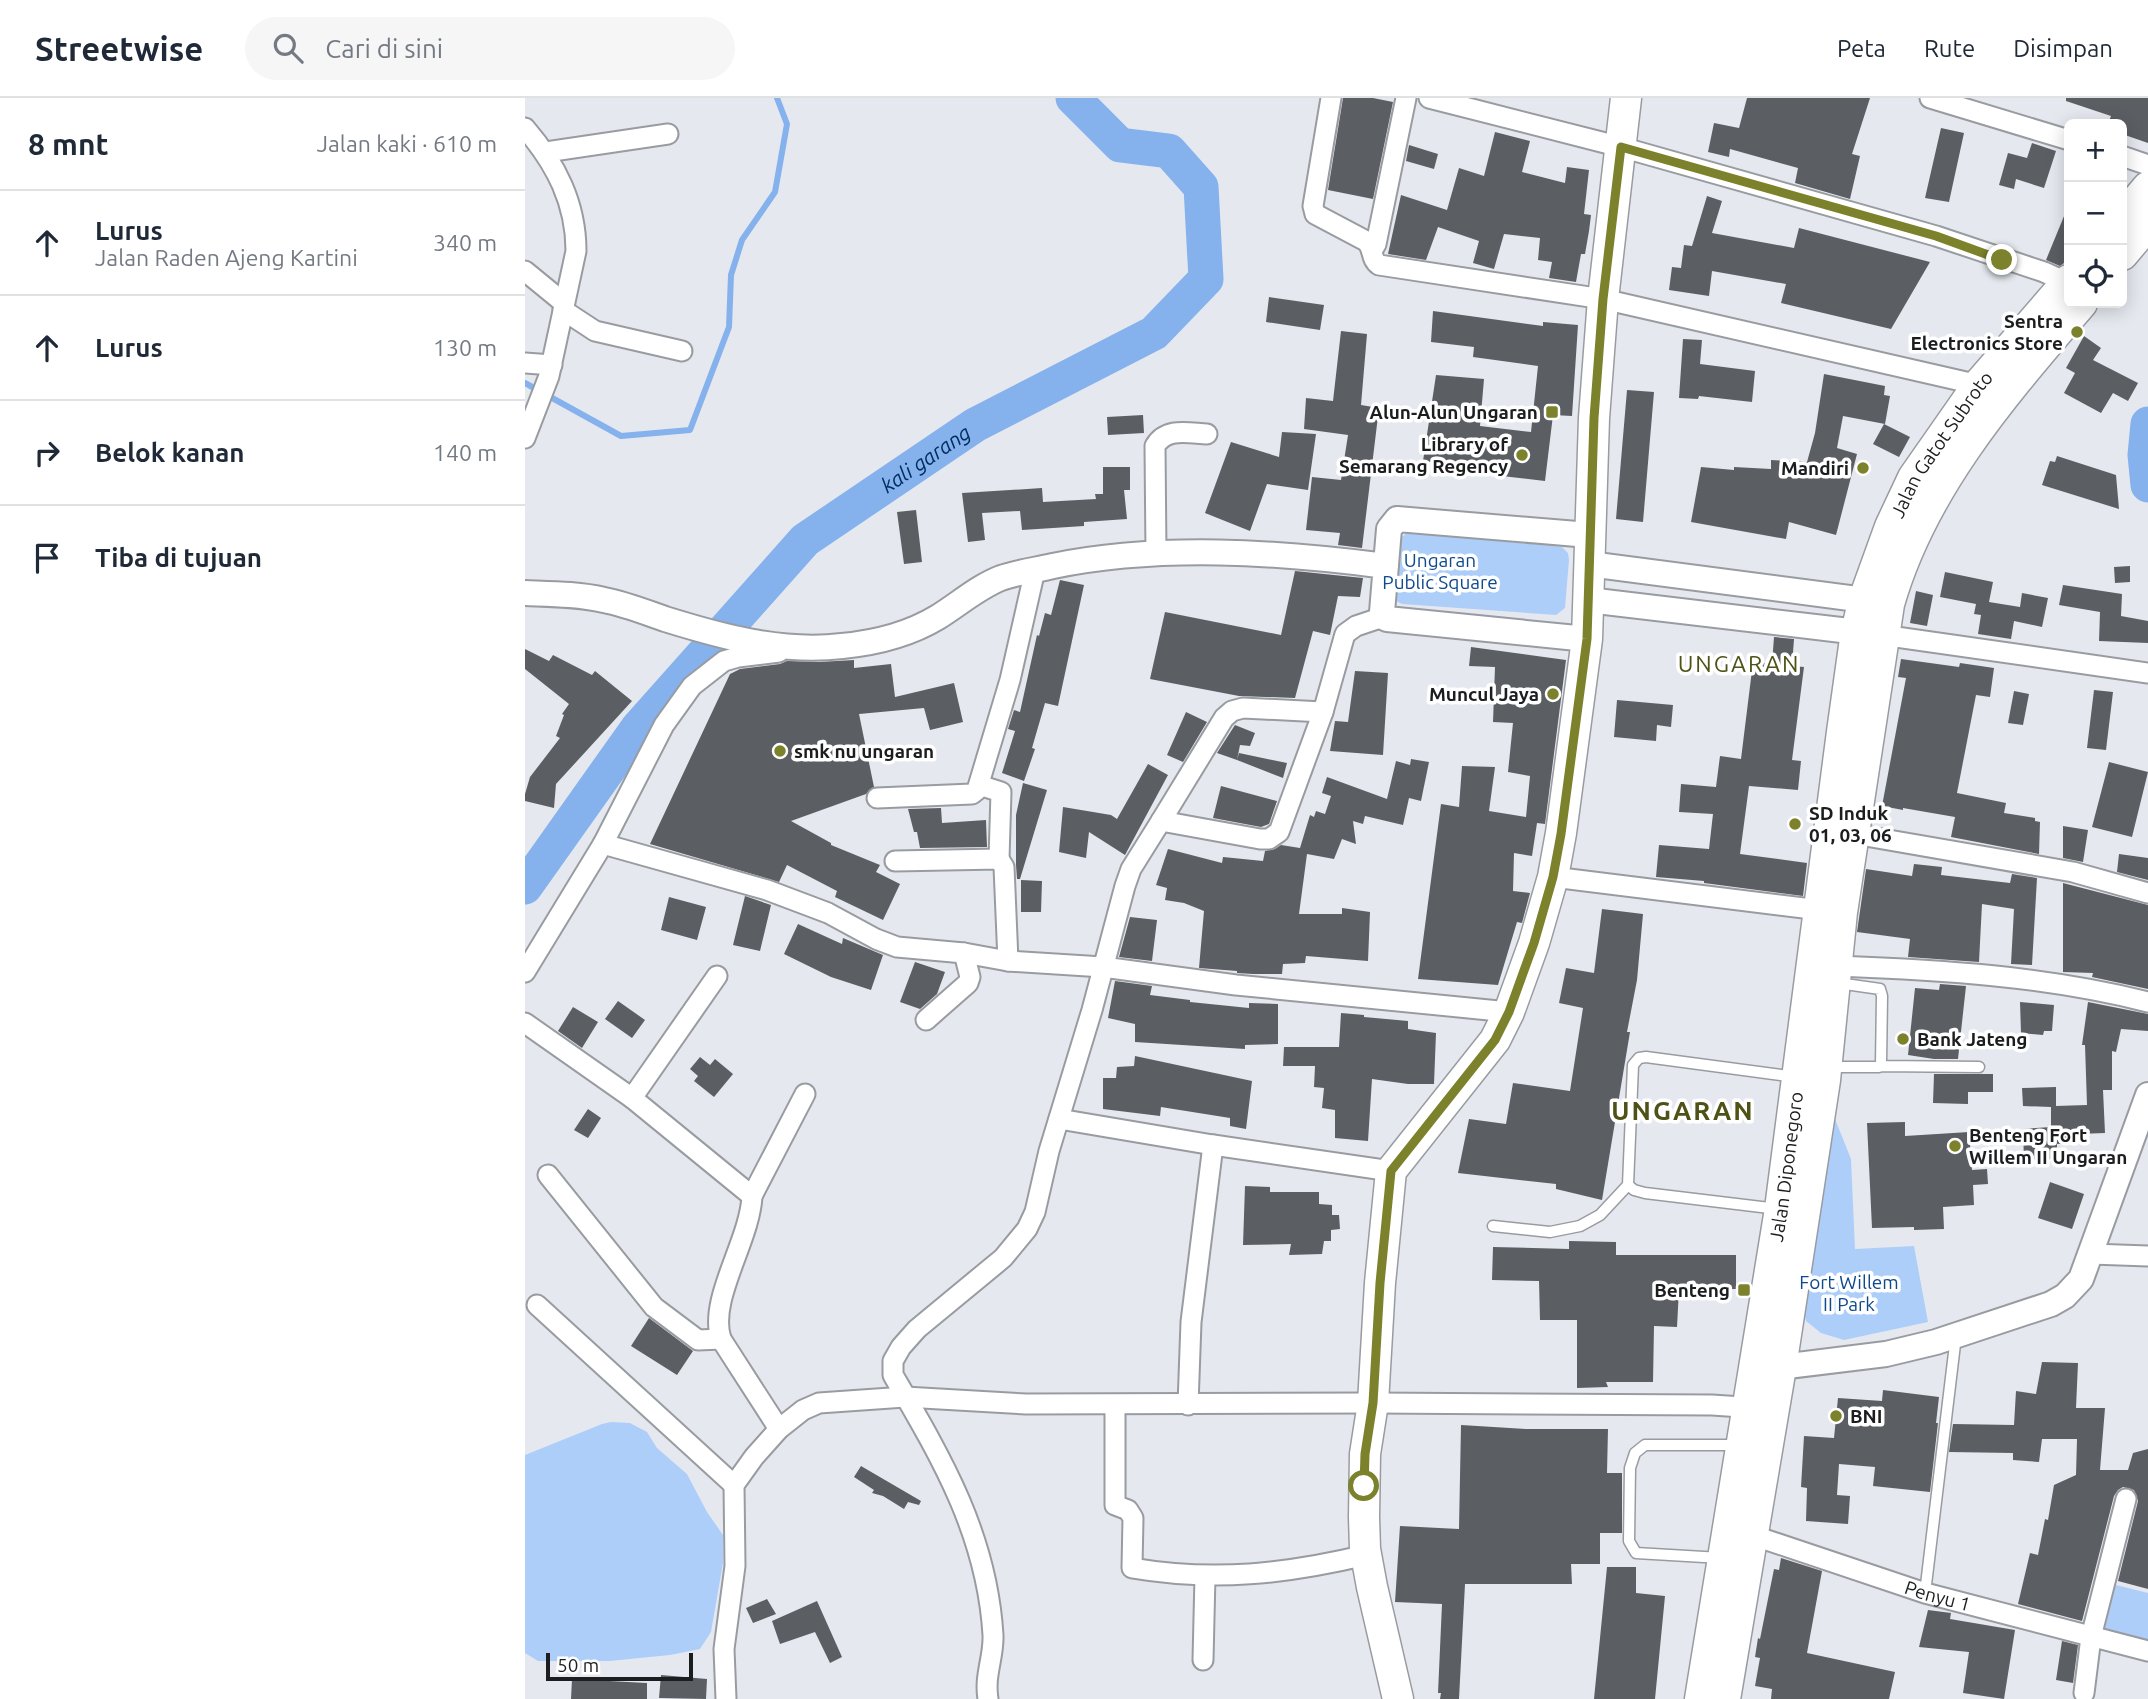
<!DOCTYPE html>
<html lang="id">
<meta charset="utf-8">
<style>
body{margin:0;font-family:Ubuntu,sans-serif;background:#f6f6f7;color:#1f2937}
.controls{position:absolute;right:21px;top:21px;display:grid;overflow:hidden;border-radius:10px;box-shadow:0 4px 18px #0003}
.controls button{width:63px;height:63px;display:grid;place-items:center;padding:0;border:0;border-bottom:2px solid #e0e1e3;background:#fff;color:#1f2937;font:35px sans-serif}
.scale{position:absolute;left:21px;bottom:18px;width:147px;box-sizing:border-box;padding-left:7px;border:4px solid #1c1d1f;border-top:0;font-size:19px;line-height:24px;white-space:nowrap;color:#1c1d1f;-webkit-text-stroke:5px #fff;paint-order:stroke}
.stop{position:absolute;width:21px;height:21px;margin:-16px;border:5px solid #7c812b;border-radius:50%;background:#fff}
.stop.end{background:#7c812b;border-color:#fff;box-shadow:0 2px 7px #0008}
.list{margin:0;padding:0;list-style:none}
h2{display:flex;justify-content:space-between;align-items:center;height:91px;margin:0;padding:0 28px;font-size:30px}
h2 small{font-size:23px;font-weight:400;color:#747a83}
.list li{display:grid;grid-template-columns:46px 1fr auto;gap:21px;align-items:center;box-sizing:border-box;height:105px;padding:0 28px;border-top:2px solid #e0e1e3}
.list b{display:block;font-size:26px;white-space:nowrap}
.list p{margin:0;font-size:23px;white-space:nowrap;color:#747a83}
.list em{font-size:23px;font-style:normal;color:#747a83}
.icon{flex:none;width:38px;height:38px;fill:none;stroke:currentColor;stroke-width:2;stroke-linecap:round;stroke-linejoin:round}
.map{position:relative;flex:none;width:1623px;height:1601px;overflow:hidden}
header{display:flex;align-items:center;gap:42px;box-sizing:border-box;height:98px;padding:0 35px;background:#fff;border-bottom:2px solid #e0e1e3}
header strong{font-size:33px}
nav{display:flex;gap:38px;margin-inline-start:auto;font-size:24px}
.search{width:490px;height:63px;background:#f6f6f7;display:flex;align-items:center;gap:18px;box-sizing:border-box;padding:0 24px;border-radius:38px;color:#747a83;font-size:26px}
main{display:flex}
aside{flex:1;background:#fff}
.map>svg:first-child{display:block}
.green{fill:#aecefa}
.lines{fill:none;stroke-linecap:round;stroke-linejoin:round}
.stream{stroke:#85b1ed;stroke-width:6}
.river{stroke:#85b1ed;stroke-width:35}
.building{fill:#5b5f64}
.service-casing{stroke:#989ca1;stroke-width:13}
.minor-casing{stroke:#989ca1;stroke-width:23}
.tertiary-casing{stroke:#989ca1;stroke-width:28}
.primary-casing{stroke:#989ca1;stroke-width:33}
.trunk-casing{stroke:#989ca1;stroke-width:35}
.service{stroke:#fff;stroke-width:10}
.minor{stroke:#fff;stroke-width:19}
.tertiary{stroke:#fff;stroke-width:24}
.primary{stroke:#fff;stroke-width:30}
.trunk{stroke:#fff;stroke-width:32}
.route{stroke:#7c812b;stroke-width:9}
.poi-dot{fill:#7c812b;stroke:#fff;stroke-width:2.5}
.labels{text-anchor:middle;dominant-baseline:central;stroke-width:7;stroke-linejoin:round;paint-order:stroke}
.poi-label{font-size:19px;font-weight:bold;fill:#1c1d1f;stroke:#fff;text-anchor:end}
.street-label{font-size:19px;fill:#1c1d1f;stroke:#fff}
.park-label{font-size:19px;fill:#0e498e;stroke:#fff}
.water-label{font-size:21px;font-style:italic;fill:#012d60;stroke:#fff}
.quarter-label{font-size:23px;letter-spacing:2px;fill:#4f5217;stroke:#fff}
.district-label{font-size:26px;font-weight:bold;letter-spacing:2px;fill:#4f5217;stroke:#fff}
</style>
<header>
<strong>Streetwise</strong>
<div class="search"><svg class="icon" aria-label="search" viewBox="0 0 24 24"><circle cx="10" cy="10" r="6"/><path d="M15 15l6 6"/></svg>Cari di sini</div>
<nav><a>Peta</a><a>Rute</a><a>Disimpan</a></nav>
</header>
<main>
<aside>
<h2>8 mnt<small>Jalan kaki · 610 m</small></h2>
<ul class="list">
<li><svg class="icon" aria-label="ahead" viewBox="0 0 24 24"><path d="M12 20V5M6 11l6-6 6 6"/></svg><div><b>Lurus</b><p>Jalan Raden Ajeng Kartini</p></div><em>340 m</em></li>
<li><svg class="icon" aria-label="ahead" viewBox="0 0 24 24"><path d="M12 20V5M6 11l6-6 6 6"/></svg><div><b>Lurus</b></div><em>130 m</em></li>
<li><svg class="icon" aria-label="right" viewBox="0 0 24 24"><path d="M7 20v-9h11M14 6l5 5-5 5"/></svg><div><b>Belok kanan</b></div><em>140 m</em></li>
<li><svg class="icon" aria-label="arrive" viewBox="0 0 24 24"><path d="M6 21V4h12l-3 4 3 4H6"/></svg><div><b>Tiba di tujuan</b></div></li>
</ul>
</aside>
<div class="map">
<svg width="1623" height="1601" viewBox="0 0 1623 1601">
<rect width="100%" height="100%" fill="#e5e9ef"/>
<path class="green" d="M883,434L1037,449L1043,455L1044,462L1040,510L1031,517L877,506L871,503L868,497L872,443Z
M1304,1006L1326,1061L1330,1151L1389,1148L1403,1224L1319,1242L1296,1235L1281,1223L1277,1205Z
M86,1324L105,1325L122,1334L132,1350L162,1376L182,1414L198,1437V1465L186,1534L175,1551L145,1557L85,1563H13L0,1555V1357L77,1326Z
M1591,1487L1623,1495V1548L1572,1533Z"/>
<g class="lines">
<path class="stream" d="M0,285L96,338L165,332L204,229L206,177L217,142L250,94L262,26L252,0"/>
<g class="river">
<path d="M1623,326L1620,357L1623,387"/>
<path id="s1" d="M0,789L112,631L280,442L450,327L629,235L681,181L676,89L644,53L595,47L548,0"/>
</g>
</g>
<path class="building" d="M818,0H848L868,4L848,101L803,92Z
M1222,0H1345L1327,56L1335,58L1325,101L1270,85L1273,70L1205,51L1204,59L1183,54L1189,25L1214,30Z
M1541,0H1623V45L1597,36V26H1583L1586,18L1541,3Z
M1416,30L1439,35L1424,104L1400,100Z
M970,34L1005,43L997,74L1040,85L1042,69L1064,72L1059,116L1066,117L1064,133L1060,156H1056L1051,184L1024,180L1027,164L1013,162L1015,140L979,136L969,171L948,165L954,143L913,129L901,162L863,156L876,97L922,112L934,70L959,78Z
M1507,45L1531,53L1519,90L1491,81L1489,91L1474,87L1483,55L1502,60Z
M884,47L913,56L909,71L881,63Z
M1182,98L1197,103L1187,135L1269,150L1274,130L1405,164L1366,231L1256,205L1261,186L1187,173L1184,198L1144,192L1147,169L1156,170L1159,147L1167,148Z
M1544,106V151L1539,165L1535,168L1521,162Z
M744,199L799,207L795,232L741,224Z
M908,213L1018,228V224L1053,227L1047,318L1028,317L1020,383L968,377L969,368L937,367L935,378L914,376V365L898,363L911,277L959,281L955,328L1006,334L1013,268L948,259L949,249L906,244Z
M816,233L842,236L836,307L854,310L837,450L813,447L815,435L781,432L787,379L816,382L823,337L779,331L781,300L808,303Z
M1559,238L1576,250L1568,262L1613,285L1603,303L1588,295L1576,315L1539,295L1550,275L1541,270Z
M1158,241L1177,242L1175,266L1230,273L1227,304L1174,298L1173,301L1154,300Z
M1299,276L1360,288L1359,297L1365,298L1360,326L1318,318L1312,350L1332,356L1311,437L1264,424L1261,441L1166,424L1176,369L1209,372V369L1246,371V362L1282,364L1290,335Z
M1102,292L1129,294L1118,424L1091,421Z
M618,317L619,335L583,337L582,319Z
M1359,326L1385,339L1374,359L1348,346Z
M757,334L791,336L783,392L742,386L725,433L680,415L706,344L754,359Z
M1532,358L1591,377L1594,411L1517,387L1525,363L1530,364Z
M578,369H605V392H599L602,421L559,424V428L497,432L495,413L457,415L460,442L443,444L437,395L517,390L518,404L571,401L570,396H578Z
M391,412L397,464L379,466L372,414Z
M1605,468V484L1590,485L1589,469Z
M770,473L838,480L835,499L813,498L805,537L788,533L770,600L714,598L625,581L640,514L756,537Z
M1420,474L1468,484L1464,504L1495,509L1497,495L1523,500L1517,529L1489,523L1486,541L1453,536L1456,517L1449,516L1451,506L1415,499Z
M535,482L559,487L533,608L520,605L507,650L510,651L499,683L477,675L490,633L483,631L489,612L495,614L512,537L514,538L520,515L526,517Z
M1538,487L1597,496L1596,518L1623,523V545L1574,543L1575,514L1534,507Z
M1391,493L1408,497L1402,528L1385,525Z
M1249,539L1269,541L1267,568L1279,569L1267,662L1276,663L1273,692L1224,688L1215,756L1282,765L1278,798L1179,785V783L1131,779L1134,747L1184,751L1188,716L1154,714L1156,686L1191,689L1195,658L1216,661L1228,564L1247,566Z
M946,549L1041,562L1020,726L1012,725L1007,758L989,755L988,793L1005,795L997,825L992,824L973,887L893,881L916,706L934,709L937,668L970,669L964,713L1001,719L1005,678L983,674L988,625L968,624L970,569L944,568Z
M0,551L24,563L28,557L67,577L70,573L107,603L31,686L29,710L0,703V696L5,679L35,640L31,638L39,617L37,616L44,606L0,571Z
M1376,561L1434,569L1435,565L1469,570L1465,599L1451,597L1432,695L1481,705L1479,715L1510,720V723L1515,724L1514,756L1426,739L1430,719L1378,710V712L1357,708L1381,580L1373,579Z
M329,562V570L366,566L370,599L429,585L438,624L405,632L399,610L334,616L349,689L341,696L266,723L306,745V747L355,767L351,774L375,786L358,822L310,799L312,793L262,767L254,784L125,746L205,576L215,571L255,566L262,563L294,564Z
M830,573L863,575L858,657L805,653L810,623L823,624Z
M1569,592L1588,594L1581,652L1562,650Z
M1489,593L1504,596L1498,627L1483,625Z
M1092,602L1148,607L1146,629L1132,627L1131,643L1089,639Z
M661,614L682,624L658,664L642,657Z
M710,627L730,635L725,648L715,647L712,662L692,655Z
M714,655L762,665L758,680L712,662Z
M886,661L904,664L896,703L884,700L878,727L840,718L838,726L828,723L831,746L817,741L809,761L782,756L774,816H817V810L845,814L843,863L781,858L780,865L758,866L757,876H728L712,875V873L674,870L679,813L659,805L640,802L642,790L631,787L643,751L697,765L698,759L738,763L740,753L750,751L756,747L775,750L785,717L789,719L791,713L800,716L806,698L797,695L802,679L862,701L871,663L885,667Z
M1584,664L1623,674L1607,739L1567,729Z
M623,666L643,677L600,757L564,734L561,760L534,754L538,709L586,717L592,721Z
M498,685L522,692L495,781H492L491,767V717Z
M696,688L752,703L744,726L736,729L688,720Z
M416,710L417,725L461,722L462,749L395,750L392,734H389L383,711Z
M1538,728L1563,732L1558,764L1538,760Z
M1594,756L1623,760V782L1592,774Z
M1389,766L1417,769L1416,777L1485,785L1487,776L1512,780L1507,867L1486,866L1489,811L1457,806L1454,864L1383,859L1385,841L1332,834L1341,771L1387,778Z
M496,782L517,783L516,814H496Z
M1538,785L1623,807V891L1567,879L1568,875L1538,874Z
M220,798L246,807L235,853L208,847Z
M144,799L181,809L172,842L136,832Z
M1077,811L1118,816L1112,882L1102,934H1105L1077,1102L1031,1091V1086L933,1075L944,1021L981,1026L988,985L1045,993L1058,910L1034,905L1041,870L1069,875Z
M605,819L632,822L627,863L594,859Z
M273,826L317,846L318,840L358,857L346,892L306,879L259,856Z
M390,864L420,874L412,896L395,911L375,904Z
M590,883L627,888L625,897L665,902V904L724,910V905L753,906V946L720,947V951L610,944V926L583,920Z
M1415,886L1441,888L1433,961H1409L1383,957L1390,890L1414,892Z
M93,903L120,922L107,940L80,921Z
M1495,904L1529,907L1527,933H1519L1518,937L1496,935Z
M1563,904L1623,916V933L1596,931L1591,954L1587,953V992H1578L1580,1035L1553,1036L1554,1045L1532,1046V1061L1499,1062L1498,1031L1526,1029V1009L1498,1008L1497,990L1531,989V1008L1562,1007L1560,947H1557Z
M48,909L73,924L57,950L33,933Z
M816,915L839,917V919L883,923V931L911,935L909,986H883L847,981L843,1043L810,1040V1012L797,1010L799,990L789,989L790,968H758L759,949H814Z
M610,958L727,983L721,1031L705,1028V1020L636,1009L635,1018L578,1011V980H591L592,969L609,968Z
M175,959L185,967L190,961L208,976L189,999L169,983L173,978L165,971Z
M1409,976H1468V994H1443V1006L1408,1005Z
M63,1011L76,1020L63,1040L49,1032Z
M1380,1024V1038L1444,1034L1447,1072L1462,1071L1463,1086L1448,1087L1449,1107L1418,1109L1419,1131L1389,1132V1129L1347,1130L1342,1025Z
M1525,1084L1559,1096L1547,1131L1513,1120Z
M720,1088L745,1089V1094H794V1106L807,1107V1117H814L815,1131L806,1132V1143H799L797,1156L764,1157L766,1146L718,1147Z
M1044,1143L1091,1144V1157H1211V1191H1154L1152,1229L1129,1228L1128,1284H1081L1083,1289L1052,1290V1222H1015L1014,1183L967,1182L968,1149L1044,1151Z
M124,1220L168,1253L152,1277L106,1248Z
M1517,1264L1553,1265L1551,1310H1580L1575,1372H1603L1608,1355L1623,1351V1491L1593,1483L1613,1403L1609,1392L1598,1389L1593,1392L1589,1398L1557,1523L1493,1506L1505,1455L1513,1457L1520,1421L1523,1422L1529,1387L1551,1377L1552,1341H1517L1514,1364L1488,1362V1355L1424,1354L1428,1326L1489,1327L1491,1293L1511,1296Z
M1358,1292L1414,1299L1411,1325H1413L1405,1394L1348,1388L1350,1369L1314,1366L1312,1397L1325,1398L1323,1426L1281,1423L1282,1390L1276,1389L1279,1338L1309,1340L1313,1300L1357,1303Z
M936,1327L1001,1331H1083L1082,1375H1097V1435H1075V1466H1046L1047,1486H940L934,1601H915L916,1595H913L917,1506L870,1504L875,1428L934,1431Z
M336,1368L396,1403L394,1407L383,1404L379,1411L358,1398L347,1395L349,1392L329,1379Z
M1256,1460L1297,1473L1282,1555L1370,1574L1364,1601H1246L1247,1591L1230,1588L1235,1560L1230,1559L1233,1540L1235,1541L1249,1471L1254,1472Z
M1082,1469H1111V1495L1140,1498L1130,1601H1069Z
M242,1501L251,1516L228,1525L221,1510Z
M292,1503L317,1559L305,1565L290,1534L255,1546L247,1523Z
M1403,1512L1426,1515L1425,1521L1490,1532L1479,1601L1438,1595L1444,1554L1394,1549Z
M1537,1543L1553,1547L1548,1585L1531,1582Z
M136,1577L182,1581L181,1601L134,1600Z
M47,1581L122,1585V1601H46Z"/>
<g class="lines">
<defs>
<path id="service" d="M1356,968L1454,969
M1306,969H1354L1356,966L1357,898L1355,891L1313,885
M1103,1087L1109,1092L1120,1095L1253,1111
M968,1128L1025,1134L1055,1128L1075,1117L1103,1087L1108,967L1114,960L1121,959L1271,979
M1196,1460L1111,1455L1104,1443L1105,1370L1110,1355L1120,1347H1215
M1400,1495L1431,1238"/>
<g id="minor">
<path d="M806,0L788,108L790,116L841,143C849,150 845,161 854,167L1078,201L1454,287"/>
<path d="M904,0L1096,49L1411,138L1519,174L1543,185"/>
<path d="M1405,0L1544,42"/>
<path d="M0,30C31,66 51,105 51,153L24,278L0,340"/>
<path d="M21,54L143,36"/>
<path d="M1597,58L1623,67"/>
<path d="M847,153L851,146L881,0"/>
<path d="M0,173L39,205"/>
<path d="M38,212L70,233L157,253"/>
<path d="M0,265L27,267"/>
<path d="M631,456L630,348C641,329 663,335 682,336"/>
<path d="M1357,537L1623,575"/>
<path d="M454,687L476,694L474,761"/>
<path d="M352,700L447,696L452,692L485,582L510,472"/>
<path d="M636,723L699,620L707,613L718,610L798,614"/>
<path d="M1329,736L1548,774L1623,795"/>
<path d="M78,746L242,792L303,815L351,841L372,849L439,855L483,863L578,869L711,887L984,914"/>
<path d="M370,763L474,761L479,769L483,863"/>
<path d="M1028,779L1295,812"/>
<path d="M1311,868C1416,872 1521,878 1623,904"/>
<path d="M0,874L78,746L139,627L167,588L199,563L213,559L254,554"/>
<path d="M401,922L443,885L445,879L439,855"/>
<path d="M0,925L107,1000L227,1098C225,1143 183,1201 196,1241L254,1331"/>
<path d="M107,1000L192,878"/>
<path d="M534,1021L688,1047L866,1073"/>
<path d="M23,1077L129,1209L173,1242L196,1241"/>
<path d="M227,1098L280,996"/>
<path d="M1566,1156L1623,1158"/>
<path d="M12,1207L209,1387"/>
<path d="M590,1307V1407L603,1412L608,1420L607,1470C689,1484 761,1476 841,1457"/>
<path d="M663,1307L666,1224L688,1047"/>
<path id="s2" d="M1218,1434L1400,1495L1623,1553"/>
<path d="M678,1562L680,1478"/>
<path d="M1559,1595L1566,1539L1601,1401"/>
<path d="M201,1601L199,1551L210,1468L209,1387L229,1359L254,1331L278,1312L294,1305L380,1299L501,1306L848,1305L1187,1307L1232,1310"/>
<path d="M463,1601C459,1577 469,1559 468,1537C462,1437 417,1361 368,1277V1263L376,1249L392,1231L478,1160L502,1131L510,1114L524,1053L567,912L600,788L606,771L636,723L735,741H744L754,734L798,614L820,536L831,528L858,519"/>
</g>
<path id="tertiary" d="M1064,466L1355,504
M0,495C26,496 53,496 79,502C100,506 120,514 140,521C198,539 256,555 317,548C349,545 385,536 413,519C434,506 453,489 476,480C493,474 511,472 528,468C636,446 752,454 861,468
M1063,502L1350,536
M1062,541L862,521L858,519L857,514L864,431L872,421L1064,437
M1239,1271L1361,1256L1411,1244L1526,1206L1540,1198L1556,1181L1623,997"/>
<path id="primary" d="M873,1601L847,1489L840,1451L839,1419L840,1356L848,1305L855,1185L866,1073L970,942L984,914L1009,845L1028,779L1036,735L1062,541L1069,320L1078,201L1101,0"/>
<g id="trunk">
<path d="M1597,121L1623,90"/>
<path d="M1597,156L1623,125"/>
<path id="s3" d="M1176,1601L1256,1111L1318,634L1332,534L1340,501L1366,429L1389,380L1454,287L1544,183"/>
<path d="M1199,1601L1255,1269L1299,982L1316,814L1363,506C1396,389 1479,295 1556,205"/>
</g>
</defs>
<use href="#service" class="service-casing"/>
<use href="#minor" class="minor-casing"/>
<use href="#tertiary" class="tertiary-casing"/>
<use href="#primary" class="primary-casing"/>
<use href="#trunk" class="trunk-casing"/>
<use href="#service" class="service"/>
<use href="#minor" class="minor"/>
<use href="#tertiary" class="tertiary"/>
<use href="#primary" class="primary"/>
<use href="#trunk" class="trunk"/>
</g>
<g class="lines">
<path class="route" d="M839,1388L840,1356L848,1305L855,1185L866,1073L970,942L984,914L1009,845L1028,779L1036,736L1062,541L1069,320L1078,201L1096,49L1411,138L1477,162"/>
</g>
<g class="poi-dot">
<circle cx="1552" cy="234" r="7"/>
<rect x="1020" y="307" width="14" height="14" rx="3.5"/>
<circle cx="997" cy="357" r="7"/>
<circle cx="1338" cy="370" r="7"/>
<circle cx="1028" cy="596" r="7"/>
<circle cx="255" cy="653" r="7"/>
<circle cx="1270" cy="726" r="7"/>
<circle cx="1378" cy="941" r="7"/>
<circle cx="1430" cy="1048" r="7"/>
<rect x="1212" y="1185" width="14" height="14" rx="3.5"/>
<circle cx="1311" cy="1318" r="7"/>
</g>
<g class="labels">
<g class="poi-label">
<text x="1538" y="223">Sentra<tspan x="1538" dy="22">Electronics Store</tspan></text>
<text x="1013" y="314">Alun-Alun Ungaran</text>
<text x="983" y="346">Library of<tspan x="983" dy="22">Semarang Regency</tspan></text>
<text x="1324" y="370">Mandiri</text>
<text x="1014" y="596">Muncul Jaya</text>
<text x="269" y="653" text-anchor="start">smk nu ungaran</text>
<text x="1284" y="715" text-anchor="start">SD Induk<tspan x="1284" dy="22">01, 03, 06</tspan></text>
<text x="1392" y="941" text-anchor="start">Bank Jateng</text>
<text x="1444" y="1037" text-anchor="start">Benteng Fort<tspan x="1444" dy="22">Willem II Ungaran</tspan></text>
<text x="1205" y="1192">Benteng</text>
<text x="1325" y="1318" text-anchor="start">BNI</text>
</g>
<g class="street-label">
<text stroke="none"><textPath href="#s3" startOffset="1286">Jalan Gatot Subroto</textPath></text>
<text stroke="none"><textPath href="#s3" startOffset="539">Jalan Diponegoro</textPath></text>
<text stroke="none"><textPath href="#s2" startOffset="205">Penyu 1</textPath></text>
</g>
<g class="park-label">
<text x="915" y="462">Ungaran<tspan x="915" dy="22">Public Square</tspan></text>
<text x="1324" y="1184">Fort Willem<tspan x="1324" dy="22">II Park</tspan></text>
</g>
<g class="water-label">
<text stroke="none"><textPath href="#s1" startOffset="592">kali garang</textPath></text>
</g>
<g class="quarter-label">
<text x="1214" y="565">UNGARAN</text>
</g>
<g class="district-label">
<text x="1158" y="1012">UNGARAN</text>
</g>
</g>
</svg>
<div class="controls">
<button>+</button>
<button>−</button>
<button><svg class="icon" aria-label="locate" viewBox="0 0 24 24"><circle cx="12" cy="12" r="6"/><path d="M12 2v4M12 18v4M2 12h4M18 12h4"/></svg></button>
</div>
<div class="scale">50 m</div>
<div class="stop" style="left:839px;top:1388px"></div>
<div class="stop end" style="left:1477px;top:162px"></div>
</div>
</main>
